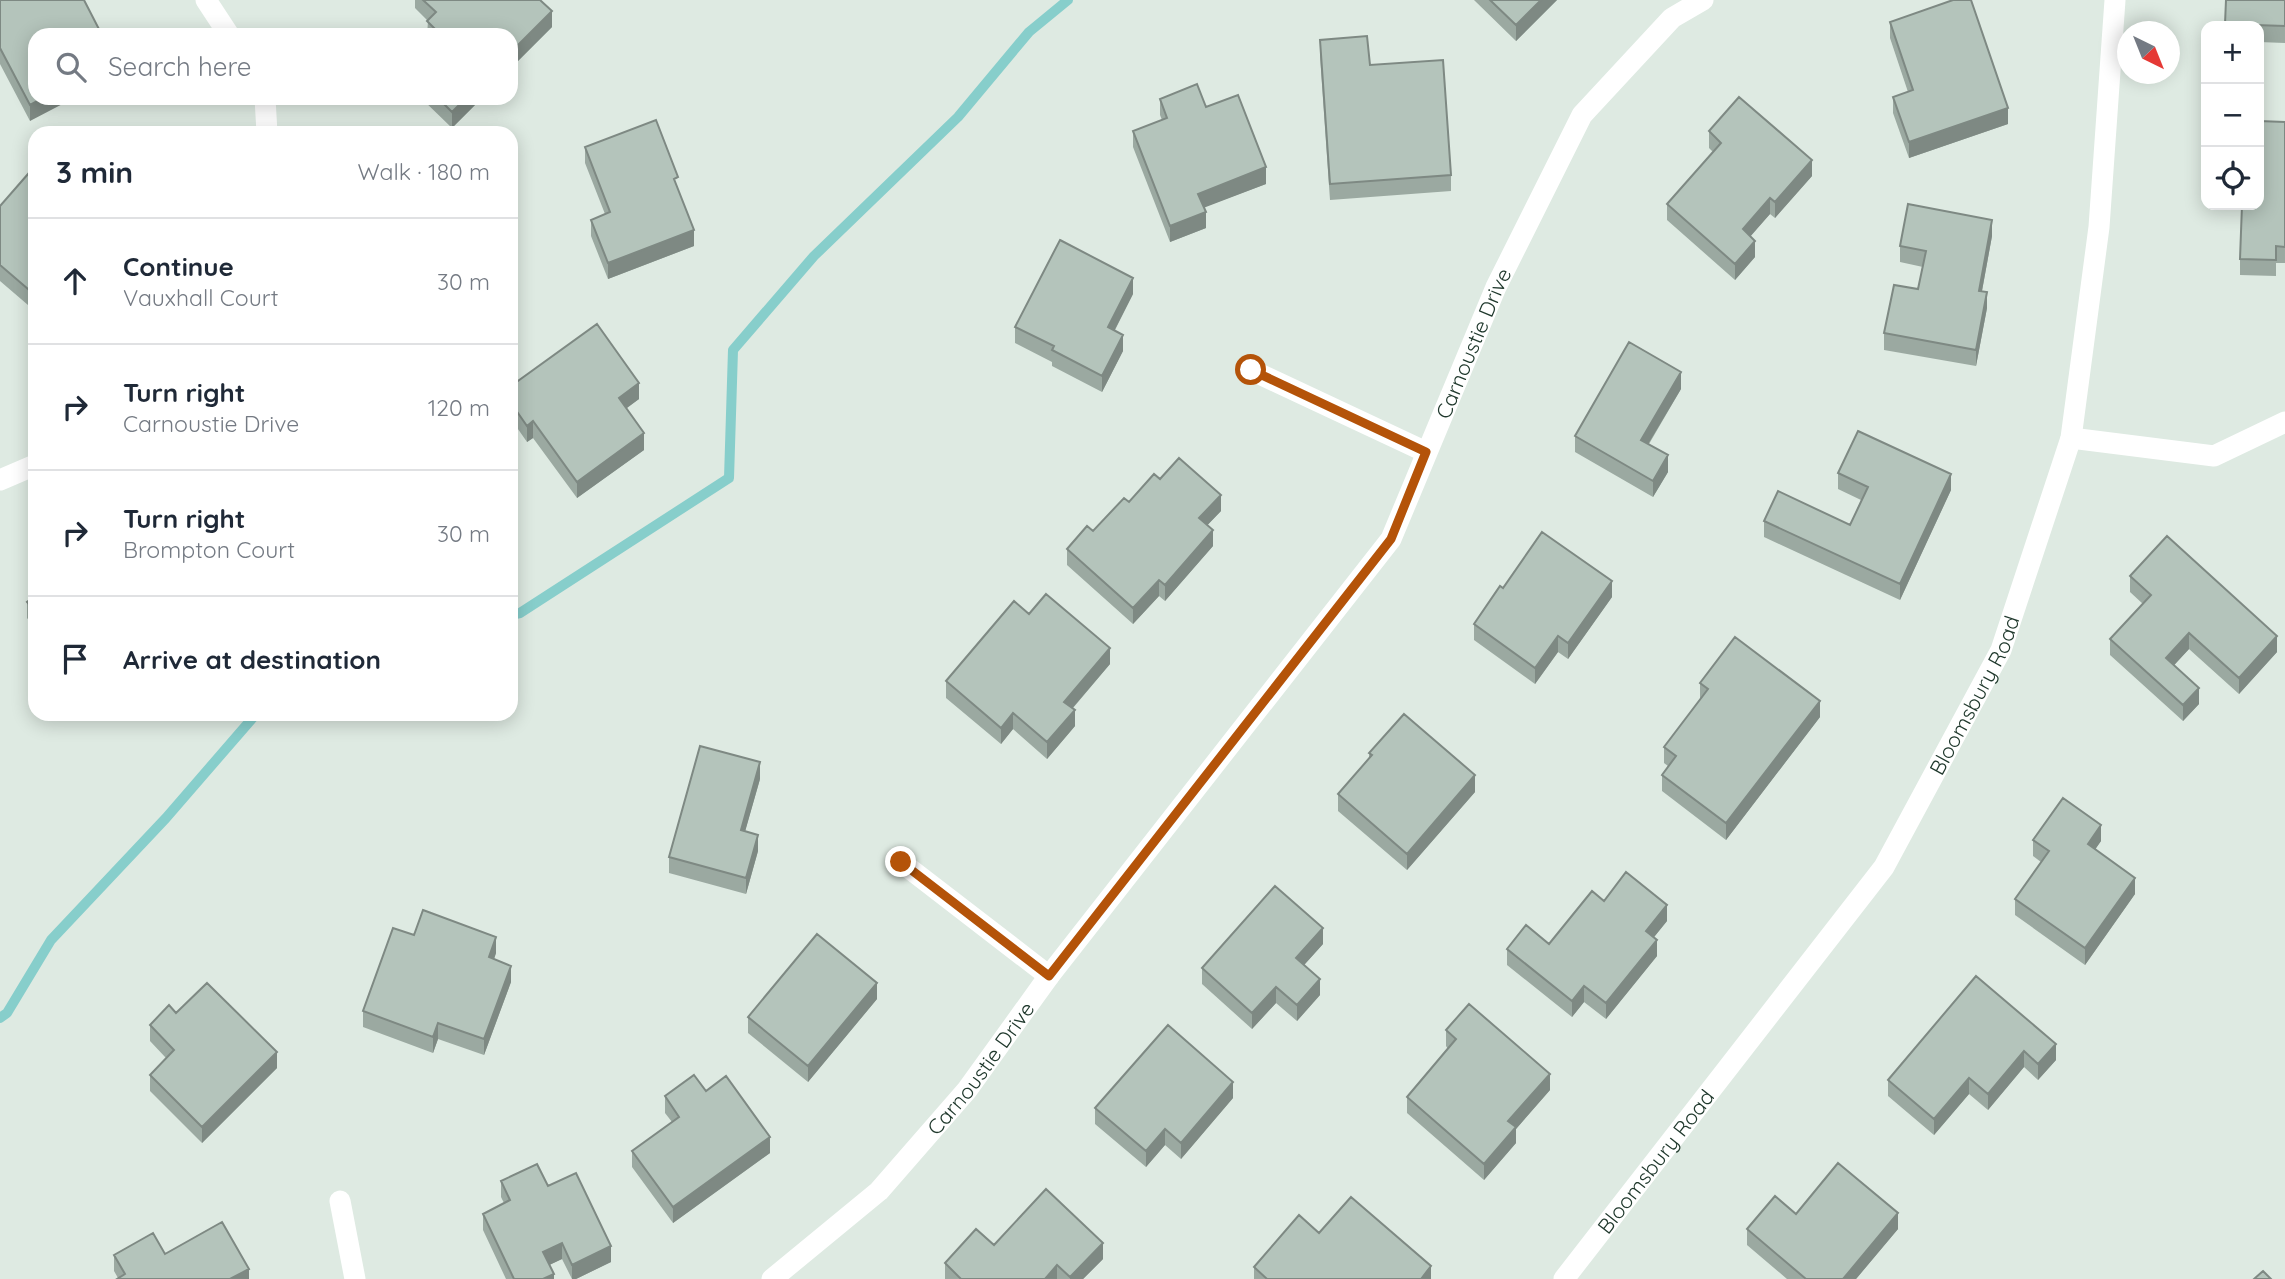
<!DOCTYPE html>
<meta charset="utf-8">
<style>
body{margin:0;font-family:Quicksand,sans-serif;background:#f2f2f3;color:#1f2937}
.controls{position:absolute;right:21px;top:21px;display:grid;overflow:hidden;border-radius:14px;box-shadow:0 4px 18px #0003}
.controls button{width:63px;height:63px;display:grid;place-items:center;padding:0;border:0;border-bottom:2px solid #e0e1e3;background:#fff;color:#1f2937;font:35px sans-serif}
.compass{position:absolute;left:2117px;top:21px;width:63px;height:63px;border-radius:50%;background:#fff;box-shadow:0 4px 18px #0003;rotate:137deg}
.stop{position:absolute;width:21px;height:21px;margin:-16px;border:5px solid #b45309;border-radius:50%;background:#fff}
.stop.end{background:#b45309;border-color:#fff;box-shadow:0 2px 7px #0008}
.list{margin:0;padding:0;list-style:none}
h2{display:flex;justify-content:space-between;align-items:center;height:91px;margin:0;padding:0 28px;font-size:30px}
h2 small{font-size:23px;font-weight:400;color:#747a83}
.list li{display:grid;grid-template-columns:46px 1fr auto;gap:21px;align-items:center;box-sizing:border-box;height:126px;padding:0 28px;border-top:2px solid #e0e1e3}
.list b{display:block;font-size:26px;white-space:nowrap}
.list p{margin:0;font-size:23px;white-space:nowrap;color:#747a83}
.list em{font-size:23px;font-style:normal;color:#747a83}
.icon{flex:none;width:38px;height:38px;fill:none;stroke:currentColor;stroke-width:2;stroke-linecap:round;stroke-linejoin:round}
.map{position:relative;flex:none;width:2285px;height:1279px;overflow:hidden}
.search{position:absolute;background:#fff;box-shadow:0 4px 18px #0003;left:28px;top:28px;width:490px;height:77px;display:flex;align-items:center;gap:18px;box-sizing:border-box;padding:0 24px;border-radius:21px;color:#747a83;font-size:26px}
.panel{position:absolute;background:#fff;box-shadow:0 4px 18px #0003;left:28px;top:126px;width:490px;height:595px;border-radius:21px}
.map>svg:first-child{display:block}
.lines{fill:none;stroke-linecap:round;stroke-linejoin:round}
.stream{stroke:#87cecb;stroke-width:10}
.street{stroke:#fff;stroke-width:21}
.wall{fill:#9ba9a1}
.shaded-wall{fill:#7e8983}
.building{fill:#b4c4bb;stroke:#7e8983;stroke-width:2}
.route{stroke:#b45309;stroke-width:9}
.labels{text-anchor:middle;dominant-baseline:central;stroke-width:7;stroke-linejoin:round;paint-order:stroke}
.street-label{font-size:21px;fill:#20392d;stroke:#eff6f1}
</style>
<div class="map">
<svg width="2285" height="1279" viewBox="0 0 2285 1279">
<rect width="100%" height="100%" fill="#deeae2"/>
<g class="lines">
<path class="stream" d="M511,615L520,613L729,478L733,350L814,256L958,117L1029,32L1068,0
M0,1018L7,1013L51,940L166,818L256,714"/>
<g class="street">
<path d="M206,0L229,35"/>
<path d="M265,98L267,133"/>
<path d="M1251,370L1426,452"/>
<path d="M2071,438L2214,456L2285,422"/>
<path d="M0,480L35,465"/>
<path d="M901,862L1049,976"/>
<path d="M340,1201L355,1279"/>
<path id="s1" d="M772,1279L879,1191L967,1090L1049,976L1391,539L1496,287L1582,115L1672,18L1703,0"/>
<path id="s2" d="M1564,1279L1884,867L2001,650L2071,438L2099,227L2115,0"/>
</g>
</g>
<path class="wall" d="M0,0H84L30,121L0,64Z
M415,0H540L552,27L511,68V35H427L428,21L415,8Z
M1474,0H1557L1516,41Z
M2285,0V43L2259,42V26H2225V24Z
M1890,22L2008,124L1909,158L1893,113V97L1908,92L1890,38Z
M1320,40L1370,65L1451,175V191L1330,200L1320,56Z
M421,98H482L452,128Z
M1160,99L1206,107L1266,184L1204,207L1206,228L1170,242L1133,147V131L1162,120L1160,115Z
M2285,122V263H2276V276L2240,275V259Z
M1709,131L1812,176L1775,218L1770,214L1750,236L1755,257L1735,280L1667,220V204L1713,152L1709,148Z
M585,147L678,189L694,246L608,279L591,236V220L605,214L585,163Z
M35,180V311L0,281V206Z
M1992,236L1982,291L1987,308L1976,366L1884,350V333L1918,289L1923,267L1900,262V246Z
M1133,294L1115,330L1123,351L1102,392L1052,366V362L1015,343V327Z
M511,386L639,399L626,408L644,450L577,498L533,438L527,442L511,419Z
M1681,389L1649,444L1668,472L1653,497L1575,452V436Z
M1838,473L1951,490L1900,600L1764,537V521L1850,525L1861,500L1838,489Z
M1160,479L1221,511L1207,525L1213,546L1165,601L1159,596L1133,624L1067,565V549L1093,531L1129,502Z
M2130,576L2277,652L2239,694L2189,649L2174,665L2199,704L2183,721L2110,655V639L2143,604L2130,592Z
M1503,588L1612,597L1568,659L1558,652L1535,684L1474,640V624Z
M35,596V628L27,618V602Z
M1029,614L1110,664L1073,708L1075,726L1047,759L1013,729L1001,744L946,698V681Z
M1700,683L1820,717L1726,840L1662,791V775L1668,766L1664,763V747L1700,699Z
M1369,753L1475,792L1407,870L1338,811V794L1369,758Z
M760,779L745,831L758,851L746,894L669,873V857Z
M2033,840L2101,841L2095,849L2135,894L2085,965L2015,915V899L2041,862L2033,856Z
M1667,921L1654,937L1657,956L1606,1019L1584,1002L1572,1017L1507,965V949L1549,944Z
M414,935L496,953L494,959L511,982L484,1055L438,1039L433,1053L363,1027V1011Z
M1323,944L1304,965L1320,995L1297,1021L1276,1003L1252,1029L1202,984V968Z
M1976,976L2056,1060L2038,1080L2024,1067L1988,1110L1969,1094L1934,1135L1888,1096V1080Z
M877,999L808,1082L748,1033V1017Z
M150,1025L277,1068L202,1143L150,1091V1075L166,1058L150,1041Z
M1446,1030L1550,1090L1516,1129V1143L1484,1180L1407,1113V1097L1448,1049L1446,1046Z
M706,1091L770,1153L673,1223L632,1167V1151L672,1122L665,1113V1096Z
M1233,1098L1181,1159L1165,1145L1146,1167L1095,1124V1108Z
M501,1181L548,1186L611,1262L576,1279H572L562,1259L549,1265L554,1279H506L483,1230V1214L504,1203L501,1197Z
M1747,1229H1898L1856,1279H1787L1747,1245Z
M1319,1233L1431,1279H1254V1267Z
M994,1245L1103,1259L1083,1279H945V1263Z
M165,1254L249,1279L118,1278L114,1271V1255Z"/>
<path class="shaded-wall" d="M1541,0H1557L1516,41V25Z
M552,11V27L511,68V52Z
M43,98H74L30,121V105Z
M466,98H482L452,128V112Z
M2008,108V124L1909,158V142Z
M1812,160V176L1775,218V202Z
M1266,167V184L1198,210V194Z
M1770,198V214L1743,245V229Z
M1206,212V228L1170,242V226Z
M1992,220V236L1979,307V291Z
M694,230V246L608,279V263Z
M1755,241V257L1735,280V264Z
M1133,278V294L1108,343V327Z
M1987,292V308L1976,366V350Z
M1123,335V351L1102,392V376Z
M1681,372V389L1641,456V440Z
M639,383V399L619,414V398Z
M533,421V438L527,442V426Z
M644,433V450L577,498V482Z
M1668,455V472L1653,497V481Z
M1951,474V490L1900,600V584Z
M1221,495V511L1199,534V518Z
M1213,530V546L1165,601V585Z
M1159,580V596L1133,624V608Z
M1612,581V597L1568,659V643Z
M2189,633V649L2166,674V658Z
M1558,636V652L1535,684V668Z
M2277,636V652L2239,694V678Z
M1110,648V664L1064,718V702Z
M2199,688V704L2183,721V705Z
M1820,701V717L1726,840V823Z
M1075,710V726L1047,759V742Z
M1013,713V729L1001,744V728Z
M760,762V779L741,846V830Z
M1475,775V792L1407,870V854Z
M2101,825V841L2088,860V844Z
M758,835V851L746,894V878Z
M2135,878V894L2085,965V948Z
M1667,905V921L1646,947V931Z
M1323,928V944L1296,974V958Z
M496,937V953L489,974V957Z
M1657,940V956L1606,1019V1003Z
M511,966V982L484,1055V1039Z
M1320,979V995L1297,1021V1005Z
M877,983V999L808,1082V1066Z
M1584,986V1002L1572,1017V1001Z
M1276,987V1003L1252,1029V1013Z
M438,1023V1039L433,1053V1037Z
M2056,1044V1060L2038,1080V1064Z
M2024,1051V1067L1988,1110V1094Z
M277,1052V1068L202,1143V1127Z
M1550,1074V1090L1516,1129V1143L1484,1180V1164L1508,1121Z
M1969,1078V1094L1934,1135V1119Z
M1233,1082V1098L1181,1159V1143Z
M1165,1129V1145L1146,1167V1151Z
M770,1137V1153L673,1223V1207Z
M1898,1213V1229L1856,1279H1843Z
M562,1243V1259L543,1268V1252Z
M1103,1243V1259L1083,1279H1070V1277Z
M611,1246V1262L576,1279H572V1265Z
M1057,1265V1279H1045Z
M1431,1266V1279H1421Z
M249,1269V1279H230Z
M554,1274V1279H543Z"/>
<path class="building" d="M0,0H84L102,35H35V98H43L30,105L0,48Z
M423,0H540L552,11L511,52V35H441L427,21L436,12Z
M1490,0H1541L1516,25Z
M1953,0H1971L2008,108L1909,142L1893,97L1913,90L1890,22Z
M2226,0H2285V26L2225,24Z
M1367,36L1370,65L1443,60L1451,175L1330,184L1320,40Z
M1197,84L1206,107L1238,95L1266,167L1198,194L1206,212L1170,226L1133,131L1167,118L1160,99Z
M1739,97L1812,160L1775,202L1770,198L1743,229L1755,241L1735,264L1667,204L1721,143L1709,131Z
M438,98H466L452,112Z
M656,120L678,177L674,179L694,230L608,263L591,220L610,212L585,147Z
M2259,121L2285,122V247L2276,246V260L2240,259L2242,205H2259Z
M28,174L35,180V295L0,265V206Z
M1908,204L1992,220L1979,291L1987,292L1976,350L1884,333L1894,285L1918,289L1926,251L1900,246Z
M1060,240L1133,278L1108,327L1123,335L1102,376L1052,350L1054,346L1015,327Z
M597,324L639,383L619,398L644,433L577,482L533,421L527,426L511,403V386Z
M1629,342L1681,372L1641,440L1668,455L1653,481L1575,436Z
M1858,431L1951,474L1900,584L1764,521L1778,491L1850,525L1868,487L1838,473Z
M1179,458L1221,495L1199,518L1213,530L1165,585L1159,580L1133,608L1067,549L1087,526L1093,531L1124,498L1129,502L1154,474L1160,479Z
M1542,532L1612,581L1568,643L1558,636L1535,668L1474,624L1500,586L1503,588Z
M2167,536L2277,636L2239,678L2189,633L2166,658L2199,688L2183,705L2110,639L2151,595L2130,576Z
M1046,594L1110,648L1064,702L1075,710L1047,742L1013,713L1001,728L946,681L1014,601L1029,614Z
M35,596V612L27,602Z
M1735,637L1820,701L1726,823L1662,775L1676,756L1664,747L1708,689L1700,683Z
M1404,714L1475,775L1407,854L1338,794L1372,755L1369,753Z
M700,746L760,762L741,830L758,835L746,878L669,857Z
M2063,798L2101,825L2088,844L2135,878L2085,948L2015,899L2049,851L2033,840Z
M1626,872L1667,905L1646,931L1657,940L1606,1003L1584,986L1572,1001L1507,949L1526,925L1549,944L1592,891L1604,901Z
M1275,886L1323,928L1296,958L1320,979L1297,1005L1276,987L1252,1013L1202,968Z
M423,910L496,937L489,957L511,966L484,1039L438,1023L433,1037L363,1011L393,928L414,935Z
M817,934L877,983L808,1066L748,1017Z
M1976,976L2056,1044L2038,1064L2024,1051L1988,1094L1969,1078L1934,1119L1888,1080Z
M207,983L277,1052L202,1127L150,1075L174,1050L150,1025L169,1005L176,1013Z
M1469,1004L1550,1074L1508,1121L1516,1127L1484,1164L1407,1097L1456,1039L1446,1030Z
M1168,1025L1233,1082L1181,1143L1165,1129L1146,1151L1095,1108Z
M694,1075L706,1091L726,1076L770,1137L673,1207L632,1151L679,1117L665,1096Z
M1838,1163L1898,1213L1843,1279H1806L1747,1229L1775,1196L1796,1214Z
M537,1164L548,1186L576,1173L611,1246L572,1265L562,1243L543,1252L554,1274L543,1279H514L483,1214L510,1200L501,1181Z
M1046,1189L1103,1243L1070,1277L1057,1265L1045,1279H961L945,1263L976,1229L994,1245Z
M1351,1197L1431,1266L1421,1279H1267L1254,1267L1299,1215L1319,1233Z
M222,1222L249,1269L230,1279H117L125,1274L114,1255L153,1233L165,1254Z
M2263,1271L2271,1279H2254Z"/>
<g class="lines">
<path class="route" d="M901,862L1049,976L1391,539L1426,452L1251,370"/>
</g>
<g class="labels">
<g class="street-label">
<text stroke="none"><textPath href="#s1" startOffset="1180">Carnoustie Drive</textPath></text>
<text stroke="none"><textPath href="#s2" startOffset="716">Bloomsbury Road</textPath></text>
<text stroke="none"><textPath href="#s1" startOffset="298">Carnoustie Drive</textPath></text>
<text stroke="none"><textPath href="#s2" startOffset="149">Bloomsbury Road</textPath></text>
</g>
</g>
</svg>
<div class="controls">
<button>+</button>
<button>−</button>
<button><svg class="icon" aria-label="locate" viewBox="0 0 24 24"><circle cx="12" cy="12" r="6"/><path d="M12 2v4M12 18v4M2 12h4M18 12h4"/></svg></button>
</div>
<svg class="compass" viewBox="-18 -18 36 36"><path d="M0-13l5 13h-10z" fill="#e53935"/><path d="M0 13l5-13h-10z" fill="#747a83"/></svg>
<div class="stop" style="left:1251px;top:370px"></div>
<div class="stop end" style="left:901px;top:862px"></div>
<div class="search"><svg class="icon" aria-label="search" viewBox="0 0 24 24"><circle cx="10" cy="10" r="6"/><path d="M15 15l6 6"/></svg>Search here</div>
<section class="panel">
<h2>3 min<small>Walk · 180 m</small></h2>
<ul class="list">
<li><svg class="icon" aria-label="ahead" viewBox="0 0 24 24"><path d="M12 20V5M6 11l6-6 6 6"/></svg><div><b>Continue</b><p>Vauxhall Court</p></div><em>30 m</em></li>
<li><svg class="icon" aria-label="right" viewBox="0 0 24 24"><path d="M7 20v-9h11M14 6l5 5-5 5"/></svg><div><b>Turn right</b><p>Carnoustie Drive</p></div><em>120 m</em></li>
<li><svg class="icon" aria-label="right" viewBox="0 0 24 24"><path d="M7 20v-9h11M14 6l5 5-5 5"/></svg><div><b>Turn right</b><p>Brompton Court</p></div><em>30 m</em></li>
<li><svg class="icon" aria-label="arrive" viewBox="0 0 24 24"><path d="M6 21V4h12l-3 4 3 4H6"/></svg><div><b>Arrive at destination</b></div></li>
</ul>
</section>
</div>
